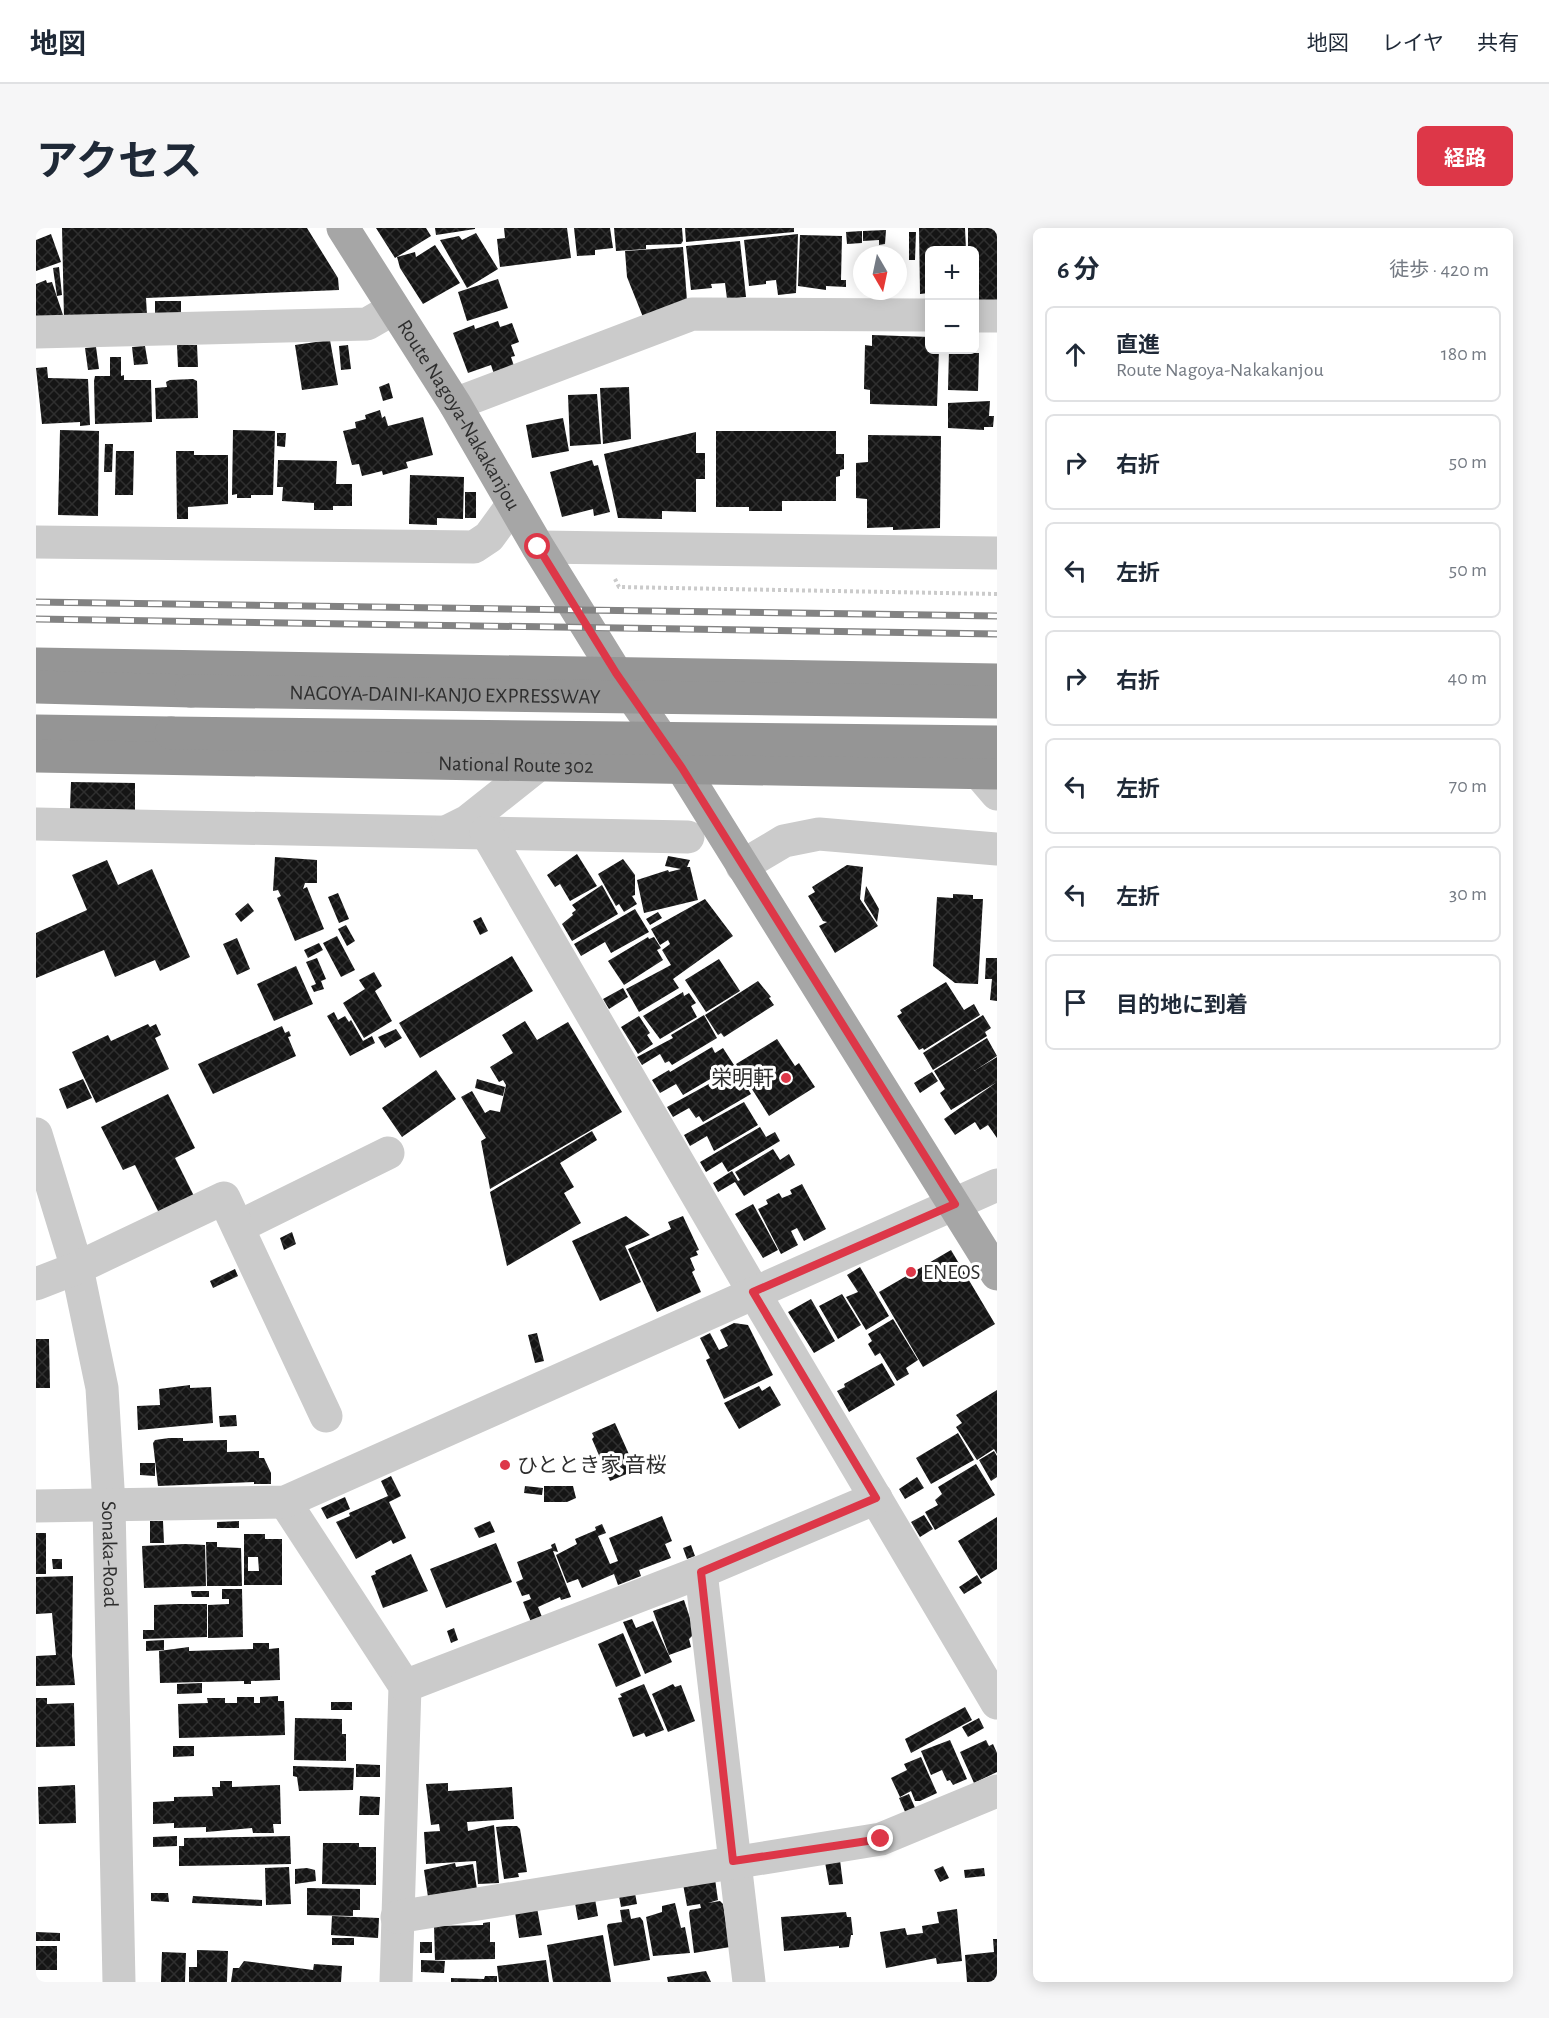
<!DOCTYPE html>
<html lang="ja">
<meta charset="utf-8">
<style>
body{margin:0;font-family:"Alegreya Sans","Noto Sans JP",sans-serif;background:#f6f6f7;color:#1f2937}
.controls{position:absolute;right:18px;top:18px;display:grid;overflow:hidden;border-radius:9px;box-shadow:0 3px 15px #0003}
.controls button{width:54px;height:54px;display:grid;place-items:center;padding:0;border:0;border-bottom:2px solid #e0e1e3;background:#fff;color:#1f2937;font:30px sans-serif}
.compass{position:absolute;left:817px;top:18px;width:54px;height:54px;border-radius:50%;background:#fff;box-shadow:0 3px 15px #0003;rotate:171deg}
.stop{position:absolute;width:18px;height:18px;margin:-14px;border:4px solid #dd3748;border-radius:50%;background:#fff}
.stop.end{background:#dd3748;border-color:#fff;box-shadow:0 2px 6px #0008}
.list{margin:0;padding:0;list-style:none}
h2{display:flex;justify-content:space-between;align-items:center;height:78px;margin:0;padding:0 24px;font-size:26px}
h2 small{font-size:20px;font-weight:400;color:#747a83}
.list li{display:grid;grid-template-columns:39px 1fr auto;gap:18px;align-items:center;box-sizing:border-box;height:96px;margin:0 12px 12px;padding:0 12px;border:2px solid #e0e1e3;border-radius:9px}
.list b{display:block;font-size:22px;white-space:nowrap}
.list p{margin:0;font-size:20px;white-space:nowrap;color:#747a83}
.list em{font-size:20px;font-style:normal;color:#747a83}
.icon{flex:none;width:33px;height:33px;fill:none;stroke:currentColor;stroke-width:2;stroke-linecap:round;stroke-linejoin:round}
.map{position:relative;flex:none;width:961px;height:1754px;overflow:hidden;border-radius:9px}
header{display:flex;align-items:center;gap:36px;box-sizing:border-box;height:84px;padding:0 30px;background:#fff;border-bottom:2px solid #e0e1e3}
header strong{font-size:28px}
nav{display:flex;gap:33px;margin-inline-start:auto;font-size:21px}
.intro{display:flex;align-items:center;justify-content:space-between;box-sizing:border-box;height:144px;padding:0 36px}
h1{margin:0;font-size:42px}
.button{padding:15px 27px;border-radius:9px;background:#dd3748;color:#fff;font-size:21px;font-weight:700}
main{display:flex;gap:36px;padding:0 36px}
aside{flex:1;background:#fff;border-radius:9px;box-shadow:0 3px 15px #0003}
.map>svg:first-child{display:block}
.building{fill:url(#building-cross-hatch);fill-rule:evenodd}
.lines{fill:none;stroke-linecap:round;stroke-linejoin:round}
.path{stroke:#cbcbcb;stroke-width:4;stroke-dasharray:3 3;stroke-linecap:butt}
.minor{stroke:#cbcbcb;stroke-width:33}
.major{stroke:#a6a6a6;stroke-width:33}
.highway{stroke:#959595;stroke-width:33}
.rail-casing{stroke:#838383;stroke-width:7}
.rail{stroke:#fff;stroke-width:4.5;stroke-dasharray:14;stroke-linecap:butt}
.highway-bridge{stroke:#959595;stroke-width:33}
.route{stroke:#dd3748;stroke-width:8}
.poi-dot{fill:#dd3748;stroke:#fff;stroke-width:2}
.labels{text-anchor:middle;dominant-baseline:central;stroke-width:6;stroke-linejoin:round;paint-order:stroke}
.street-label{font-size:21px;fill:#2e2e2e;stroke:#fff}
.poi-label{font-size:21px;fill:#2e2e2e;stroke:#fff;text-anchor:start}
</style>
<header>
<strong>地図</strong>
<nav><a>地図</a><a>レイヤ</a><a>共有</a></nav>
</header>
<div class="intro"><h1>アクセス</h1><a class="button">経路</a></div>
<main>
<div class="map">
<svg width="961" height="1754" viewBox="0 0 961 1754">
<defs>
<pattern id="building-cross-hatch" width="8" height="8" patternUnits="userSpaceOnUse" patternTransform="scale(1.5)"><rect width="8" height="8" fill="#151515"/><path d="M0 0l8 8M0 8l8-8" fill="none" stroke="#2f2f2f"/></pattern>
</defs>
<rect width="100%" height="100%" fill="#fff"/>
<path class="building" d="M26,0H271L302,50L303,62L110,70L111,87L28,90Z
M340,0H390L395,8L359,30Z
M399,0H439V1L400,7Z
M468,0H531L535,30L464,39L461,11L469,10Z
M538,0H574L577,20L559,22V27L541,28Z
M578,0H646L647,13L645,16L610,17V21L580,23Z
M649,0H758V4L650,14Z
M883,0H929L930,22H894L893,65L884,66Z
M932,0H961V72H939V22H932Z
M850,2L849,16L843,17V12L827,13V3Z
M826,3V15L811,16L810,4Z
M873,4H880L879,32H873Z
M440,5L462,41L431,60L404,12L423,8L426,12Z
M15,6L25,34L0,43V12Z
M762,6L760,65L742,67L740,52L730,53V56L713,58L708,12Z
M764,7L806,8L805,52H810V59L790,58V62L762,58Z
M704,13L710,69L691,71L689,55L675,56L676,60L655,62L650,18Z
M399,17L424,55L387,76L364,40L361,29L379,24L380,29Z
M647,19L651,73L607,89L591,49L589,23Z
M23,39L26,67L21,68L17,40Z
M462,51L472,80L431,93L422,64Z
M10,52L11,55L16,54L28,90L0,95V56Z
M119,73H145V85L119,86Z
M462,93L464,99L476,95L483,114L475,117L479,128L475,129L478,138L458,146L455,137L432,145L417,105L438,97L439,101Z
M836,107L894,109V122H903L901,178L834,176V162L828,161L829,117L836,118Z
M294,112L302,157L266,162L259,117Z
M141,117H161L162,139H142Z
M312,117L315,141L305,142L303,118Z
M109,118L112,136L98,137L96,119Z
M60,119L63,141L52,142L49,120Z
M913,122H932V125H943L942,163L912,162Z
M74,129H85V148L88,147V152H115L116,194L59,196L58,153L59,148H74Z
M11,139L12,150L52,151L54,197L44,198V194L6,196L0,140Z
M157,151L161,153L162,190L120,191L119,160L131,159L130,154L134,152Z
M353,155L357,170L347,173L343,159Z
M593,159L595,211L567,216L564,160Z
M561,166L565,216L534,218L532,167Z
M954,173L953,188H958L957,199H948V202L912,200V175Z
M344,182L346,190L349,188L352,198L387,189L397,227L370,234L372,240L347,247L346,243L326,248L323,236L316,237L307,203L320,200L319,194L330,191L329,187Z
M527,190L533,223L496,230L490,197Z
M24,202L63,203L62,288L22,287Z
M197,202L239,203L237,267H215V270H201V266L196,267Z
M680,203H800V226H808V241L804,242V248L800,249V273H746V283H713V279H680Z
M660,204V225H669V251H660V284L626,283V291L582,290L568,226Z
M241,205H250L249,219L241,218Z
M832,207L905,208L904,300L857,302V299L831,300V271L820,270V235L832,234Z
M69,216H77L76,244H68Z
M80,223H98L97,267H79Z
M140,223H158V227H192V276L152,279V291H141Z
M242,232L301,233L300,256H316V278H297V282H278V275L246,273L247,259H241Z
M556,232L558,238L562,237L574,284L558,288L557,281L526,289L514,244Z
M374,247L428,249L427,291L401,290V297L373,296Z
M429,264H440V290H429Z
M35,554L99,555V582L34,581Z
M541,626L561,658L534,673L524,656L519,659L511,647Z
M632,628L654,632L651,639H654L662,672L608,685L601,652L632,642L633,644L645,641L629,638Z
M239,629L281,632V655H269L267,661L271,659L288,701L259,713L241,670L245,668L242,662L237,663Z
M587,631L599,647V667L596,668L601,676L588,684L583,676L580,678L562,646Z
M71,632L82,657L116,641L154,729L124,743L119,732L79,749L68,722L0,750V705L51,682L36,647Z
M811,637L827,639L824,671L842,698L799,725L783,698L791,694L787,693L772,668L779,664L776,659Z
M566,657L582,686L536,713L526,696L537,687L536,685L540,682L536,677Z
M830,658L843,681L841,694L828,673Z
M302,665L313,691L303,695L292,669Z
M917,666L937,667V671H947L942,756L919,755L897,738L901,669L917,670Z
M669,671L697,708L637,751L643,760L603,784L590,761L635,737L626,722L634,716L632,712L624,717L615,701Z
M212,675L218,683L205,694L199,686Z
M599,681L613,704L575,725L569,714L545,728L538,716Z
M622,684L626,690L614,697L610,691Z
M445,689L452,703L444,707L437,693Z
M310,697L319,713L311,718L302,701Z
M301,708L319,742L305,749L287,715Z
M612,709L613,711L618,709L625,720L621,722L627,732L588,757L572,733Z
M201,710L214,741L201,747L187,716Z
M283,715L287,722L272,730L268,722Z
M476,728L497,763L384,830L363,795Z
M281,730L290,751L285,753L288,761L278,764L275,758L280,756L270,734Z
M950,730H961V773L954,772L956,751H949Z
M683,731L704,763L670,784L649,752Z
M260,738L277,776L238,793L221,756Z
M338,744L346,758L339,763L356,793L328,810L307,775L329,761L323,752Z
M722,753L735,769L733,770L738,777L688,809L685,805L682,807L669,787Z
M910,754L928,782L938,776L944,787L888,822L887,820L883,822L861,788L866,785L864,782Z
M587,760L592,769L573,781L567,771Z
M647,764L648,768L653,765L660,775L655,778L661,789L624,811L607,788Z
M298,784L302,792L309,788L313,794L315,792L327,813L336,808L339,815L314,828L291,788Z
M668,787L681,810L636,837L633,833L629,835L624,826L606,837L601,829L637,810L635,807Z
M947,787L955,800L949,804L951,808L897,842L887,825Z
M603,788L614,805L611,807L617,816L602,826L585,799Z
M489,793L501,812L532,794L586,884L454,961L445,913L450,910L425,869L436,863L449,885L454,882L464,884L470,857L467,852L463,854L454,839L477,825L466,807Z
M112,796L114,799L120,796L125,807L119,810L133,841L60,875L36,824L72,807L75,813Z
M246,798L249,805L253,803L255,808L252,809L260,828L177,866L162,836Z
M360,801L366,810L349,820L342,809Z
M951,810L961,828L938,843L961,829V854L915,882L904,865L909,861L898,843Z
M741,811L759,838L763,835L779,859L733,888L700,836Z
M676,819L679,825L687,820L698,837L647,867L640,856L624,865L616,852L633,842L634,844Z
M700,841L715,866L667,894L663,888L660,890L653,880L637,889L631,879Z
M400,842L420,871L366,909L346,880Z
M896,844L902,853L884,865L878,855Z
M47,851L56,870L31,881L23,861Z
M441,851L469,859L467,868L439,860Z
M961,854V910L952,897L944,902L939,894L919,907L908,891Z
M132,866L159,920L139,930L158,968L123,985L99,937L87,942L65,899Z
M708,874L722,897L678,923L671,908L654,918L648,907Z
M724,899L730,909L739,904L744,913L692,944L686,934L670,944L664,934Z
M556,903L561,912L524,935L538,959L528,965L545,995L471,1038L454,964Z
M737,921L744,932L753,926L759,937L708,968L699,954L682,964L677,955L696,943L702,953L704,952L699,944Z
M766,956L790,1001L768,1013L761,1000L755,1003L762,1017L745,1026L722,981L732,976L730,972L743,965L746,970L756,966L754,962Z
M717,976L742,1022L727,1030L699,986Z
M590,988L614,1007L589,1018L605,1054L564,1073L536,1013Z
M647,988L663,1022L660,1023L662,1027L654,1030L659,1042L656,1044L665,1064L621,1084L592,1021L635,1001L632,994Z
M256,1004L260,1016L248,1022L244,1010Z
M915,1022L959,1096L887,1139L843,1064Z
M824,1039L853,1088L830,1102L810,1069L822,1064L811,1047Z
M199,1041L202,1048L177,1060L174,1053Z
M806,1066L825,1097L802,1111L783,1078Z
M775,1071L799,1113L778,1125L752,1084Z
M857,1091L882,1132L870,1140L873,1146L861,1153L844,1125L839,1128L832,1116L836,1113L832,1106Z
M698,1095L712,1097L737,1147L688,1171L670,1132L674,1130L664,1110L674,1105L683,1122L692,1118L684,1102Z
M501,1105L508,1133L499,1135L492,1107Z
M0,1111H13L14,1160H0Z
M846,1135L859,1157L813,1184L801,1163L809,1159L808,1156Z
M154,1157V1160L175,1159L177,1195L102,1202L101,1178L124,1177L123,1161Z
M723,1158L726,1163L734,1158L745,1177L703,1201L688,1175Z
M961,1162V1226L958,1221L941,1232L920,1199L926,1195L920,1187Z
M200,1187L201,1198L184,1199L183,1188Z
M579,1195L600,1242L574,1253L556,1211L558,1209L556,1205Z
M922,1205L938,1232L895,1256L880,1230Z
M133,1210H147V1213L191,1212V1224L223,1223V1230H228L235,1245V1256H218V1254L122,1258L117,1215L119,1212Z
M958,1223L961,1228V1249L955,1253L943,1232Z
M104,1235H119V1248L104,1247Z
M940,1236L959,1267L899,1302L889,1284L902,1277L899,1272L906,1266L902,1259Z
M355,1248L365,1268L353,1274L370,1310L357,1316L355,1312L320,1331L300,1294L314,1288L313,1285L352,1268L345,1253Z
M881,1249L888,1260L869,1271L863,1261Z
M489,1258L507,1260L506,1267L488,1265Z
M508,1258H537L540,1270L531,1274H508Z
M309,1269L314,1281L291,1291L285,1280Z
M888,1287L897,1301L884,1309L875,1294Z
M626,1288L636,1313L629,1316L635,1330L603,1342L605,1348L582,1357L578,1346L546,1360L542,1351L531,1355L520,1327L541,1316L539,1311L560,1302L559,1299L566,1296L570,1305L562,1308L574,1336L582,1333L573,1310Z
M961,1289V1341L945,1351L922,1313Z
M114,1293H127L128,1315H114Z
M203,1293V1300H181V1294Z
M454,1293L459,1304L443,1310L438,1300Z
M0,1305H10V1346H0Z
M208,1306H229V1311H246V1357H208ZM212,1329H222L223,1343H212Z
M170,1314H181V1319L205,1320L206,1358H171Z
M460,1315L476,1354L410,1380L394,1341Z
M519,1315L522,1324L517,1323L535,1369L525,1372L524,1369L502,1379L506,1389L495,1394L487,1374L495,1371L493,1366L486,1368L480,1354L487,1351L481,1334L516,1320L515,1317Z
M149,1316L169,1317L170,1358L108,1360L106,1318Z
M655,1317L659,1328L651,1331L647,1320Z
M375,1326L392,1363L347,1380L335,1348L340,1346L339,1343Z
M16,1331H26V1341H17Z
M941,1347L946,1355L928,1366L923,1359Z
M37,1348L36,1428L39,1457L0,1458V1428L20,1427L16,1385L0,1386V1349Z
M186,1361H206L207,1409L172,1410V1377L193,1376V1371H186Z
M155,1363H173V1369H156Z
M648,1372L659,1405L653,1411L655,1419L633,1427L617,1383Z
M142,1376H171V1409L107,1411V1402H118V1377Z
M596,1391L600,1400L617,1393L636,1434L609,1446L587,1394Z
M418,1400L422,1412L415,1415L411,1403Z
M587,1405L605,1448L580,1459L562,1416Z
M128,1412V1422L110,1423V1413Z
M217,1415H233V1421L243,1420L244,1452L215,1453V1456H208V1453L124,1455L123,1423L153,1419V1423L217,1421Z
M166,1455V1465L141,1466V1456Z
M608,1456L628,1502L610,1509L608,1505L597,1509L582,1470L586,1469L584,1466Z
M637,1456L639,1459L645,1457L659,1493L632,1504L616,1466Z
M242,1468V1473H248L249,1507L143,1510L142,1476L172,1475L171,1470H189V1475H201V1469H218V1475H224V1469Z
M0,1470H11V1476L38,1475L39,1518L0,1519Z
M295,1474H316V1482H295Z
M929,1479L936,1492L875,1525L869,1511Z
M259,1490L306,1491V1506H310V1533L258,1532Z
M943,1490L948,1500L932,1509L926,1499Z
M914,1512L931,1551L917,1557L914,1552L911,1553L906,1542L895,1547L885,1523Z
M950,1512L953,1518L957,1516L961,1525V1544L938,1555L924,1524Z
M137,1518H158V1528L137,1529Z
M885,1529L901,1565L884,1573H879L875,1563L864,1569L855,1550L871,1542L868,1536Z
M320,1536L344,1537V1549H320Z
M257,1538L318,1540L317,1562L263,1563L261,1549L257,1548Z
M184,1553H196V1559L244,1557L245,1596H237L238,1605H217L216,1600L170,1604V1599L138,1600V1595L117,1596V1574L138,1573V1569L177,1568L176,1559H184Z
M412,1555V1563L476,1559L478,1591L431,1594L432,1603L458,1597L463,1655L442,1656L440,1633L390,1636L388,1604L404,1603L403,1596L395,1597L390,1556Z
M39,1557L40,1595L3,1596L2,1559Z
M873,1566L880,1582L870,1586L863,1570Z
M324,1568L344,1569L343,1587H323Z
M470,1598H481L484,1601L491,1644L482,1645L483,1649L468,1651L460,1599Z
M141,1608V1618L117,1619V1609Z
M254,1608L255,1636L143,1638V1618H148V1610Z
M287,1615H323V1619H340V1657L286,1656Z
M804,1632L807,1656L793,1657L789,1634Z
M419,1635L420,1639L437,1636L441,1661L392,1669L388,1642Z
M907,1638L913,1650L904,1654L898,1642Z
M253,1639L255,1676L230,1677L229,1640Z
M271,1640L279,1642L280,1653L259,1656V1641Z
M948,1640L949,1648L929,1650L928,1642Z
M679,1651L682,1672L672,1675L684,1673L687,1676L694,1719L658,1725L653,1685L654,1682L665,1680L664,1676L651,1678L647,1656Z
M271,1660L324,1661V1682H317V1688L271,1687Z
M115,1665H132L133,1674L115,1673Z
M599,1665L601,1676L585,1679L583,1668Z
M157,1668L226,1672V1678L156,1675Z
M559,1671L562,1688L542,1692L539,1675Z
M639,1675L645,1700L649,1699L654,1725L617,1728L610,1689L626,1684V1678Z
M501,1680L506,1707L483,1710L479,1684Z
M593,1681L595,1691L604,1689L607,1693L614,1732L578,1738L571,1698L572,1696L586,1694L584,1682Z
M921,1681L926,1733L901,1736L900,1730L850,1740L844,1704L869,1700L871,1707L887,1705L886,1698L903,1695L901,1684Z
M810,1684L811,1689H815L817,1707H815L813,1719L803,1720V1718L748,1723L745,1689Z
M296,1688L343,1690L342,1710L295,1707Z
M454,1694V1714H459V1731L399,1732L398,1698L447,1697V1695Z
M0,1704L24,1705V1713H0Z
M567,1707L575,1754H517L511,1717Z
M296,1710H318V1717H296Z
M957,1711H961V1754H931L929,1727L958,1724Z
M384,1714H396V1725H384Z
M0,1718H21V1742H0Z
M161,1722L192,1723L191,1754H153V1739H161Z
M126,1724L150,1725L149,1754H125Z
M385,1732L409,1733L408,1745L385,1744Z
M510,1732L513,1754H463L461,1738Z
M208,1733L277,1742L278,1736L306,1738L305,1754H195L197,1740H203Z
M670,1743L675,1754H632L631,1749Z
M449,1748H461V1754H415V1750L448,1751Z"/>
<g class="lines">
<path class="path" d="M579,351L583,359L961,366"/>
<g class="minor">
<path d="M939,88H961"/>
<path d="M0,104L331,96L357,81"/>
<path d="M419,176L656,86L894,87"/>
<path d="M0,314L438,319L453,309L477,276"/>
<path d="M502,319L961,325"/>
<path d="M943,545L961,566"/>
<path d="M0,596L652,609"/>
<path d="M412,603L432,593L501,538"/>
<path d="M450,604L717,1063L961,1475"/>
<path d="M706,638L748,613L783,606L961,621"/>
<path id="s1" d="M0,906L41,1040L66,1160L73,1277L83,1754"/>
<path d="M202,999L352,925"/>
<path d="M0,1056L41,1040L188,970L290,1188"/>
<path d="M249,1274L369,1458L360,1754"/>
<path d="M0,1278L249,1274L961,957"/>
<path d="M665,1344L713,1754"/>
<path d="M369,1458L665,1344L840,1270"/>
<path d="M361,1689L845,1611L961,1563"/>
</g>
<path class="major" id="s2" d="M307,0L419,176L502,319L580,445L646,540L961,1046"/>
<g class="highway">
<path d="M0,436L961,452"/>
<path d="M0,459L155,463"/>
<path d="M0,503L135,505"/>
<path id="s3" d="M0,528L961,545"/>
</g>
<defs>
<path id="rail" d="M0,374L961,388
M0,391L961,406"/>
</defs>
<use href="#rail" class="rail-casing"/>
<use href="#rail" class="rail"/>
<g class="highway-bridge">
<path id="s4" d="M155,463L961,474"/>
<path d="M135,505L961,514"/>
</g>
</g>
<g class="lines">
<path class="route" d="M502,319L580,445L646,540L919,976L717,1064L840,1270L665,1344L697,1633L845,1611"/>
</g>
<g class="poi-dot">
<circle cx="750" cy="850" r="6"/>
<circle cx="875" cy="1044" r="6"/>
<circle cx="469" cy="1237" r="6"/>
</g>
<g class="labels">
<g class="street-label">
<text stroke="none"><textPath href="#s2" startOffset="220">Route Nagoya-Nakakanjou</textPath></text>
<text stroke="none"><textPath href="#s4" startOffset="254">NAGOYA-DAINI-KANJO EXPRESSWAY</textPath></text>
<text stroke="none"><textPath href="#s3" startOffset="480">National Route 302</textPath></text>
<text stroke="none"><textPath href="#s1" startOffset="429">Sonaka-Road</textPath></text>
</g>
<g class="poi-label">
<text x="738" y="850" text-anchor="end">栄明軒</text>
<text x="887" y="1044">ENEOS</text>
<text x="481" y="1237">ひととき家 音桜</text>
</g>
</g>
</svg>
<div class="controls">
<button>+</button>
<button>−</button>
</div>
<svg class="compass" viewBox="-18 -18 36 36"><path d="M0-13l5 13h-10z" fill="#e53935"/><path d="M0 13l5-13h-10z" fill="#747a83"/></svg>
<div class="stop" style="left:502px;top:319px"></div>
<div class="stop end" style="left:845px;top:1611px"></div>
</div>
<aside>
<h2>6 分<small>徒歩 · 420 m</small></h2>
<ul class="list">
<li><svg class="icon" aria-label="ahead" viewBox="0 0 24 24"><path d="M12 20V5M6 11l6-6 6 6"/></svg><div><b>直進</b><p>Route Nagoya-Nakakanjou</p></div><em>180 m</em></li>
<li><svg class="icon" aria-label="right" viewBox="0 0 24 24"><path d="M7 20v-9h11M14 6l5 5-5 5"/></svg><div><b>右折</b></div><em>50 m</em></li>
<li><svg class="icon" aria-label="left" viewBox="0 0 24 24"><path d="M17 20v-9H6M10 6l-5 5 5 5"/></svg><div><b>左折</b></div><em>50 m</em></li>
<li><svg class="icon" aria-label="right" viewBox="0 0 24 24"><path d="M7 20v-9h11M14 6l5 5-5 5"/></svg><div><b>右折</b></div><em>40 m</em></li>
<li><svg class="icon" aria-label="left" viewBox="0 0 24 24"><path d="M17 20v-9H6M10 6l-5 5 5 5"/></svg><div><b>左折</b></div><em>70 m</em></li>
<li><svg class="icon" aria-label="left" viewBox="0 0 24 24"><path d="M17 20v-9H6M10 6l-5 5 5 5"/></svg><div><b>左折</b></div><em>30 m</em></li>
<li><svg class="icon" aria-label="arrive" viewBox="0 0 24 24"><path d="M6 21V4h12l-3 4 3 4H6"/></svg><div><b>目的地に到着</b></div></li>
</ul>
</aside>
</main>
